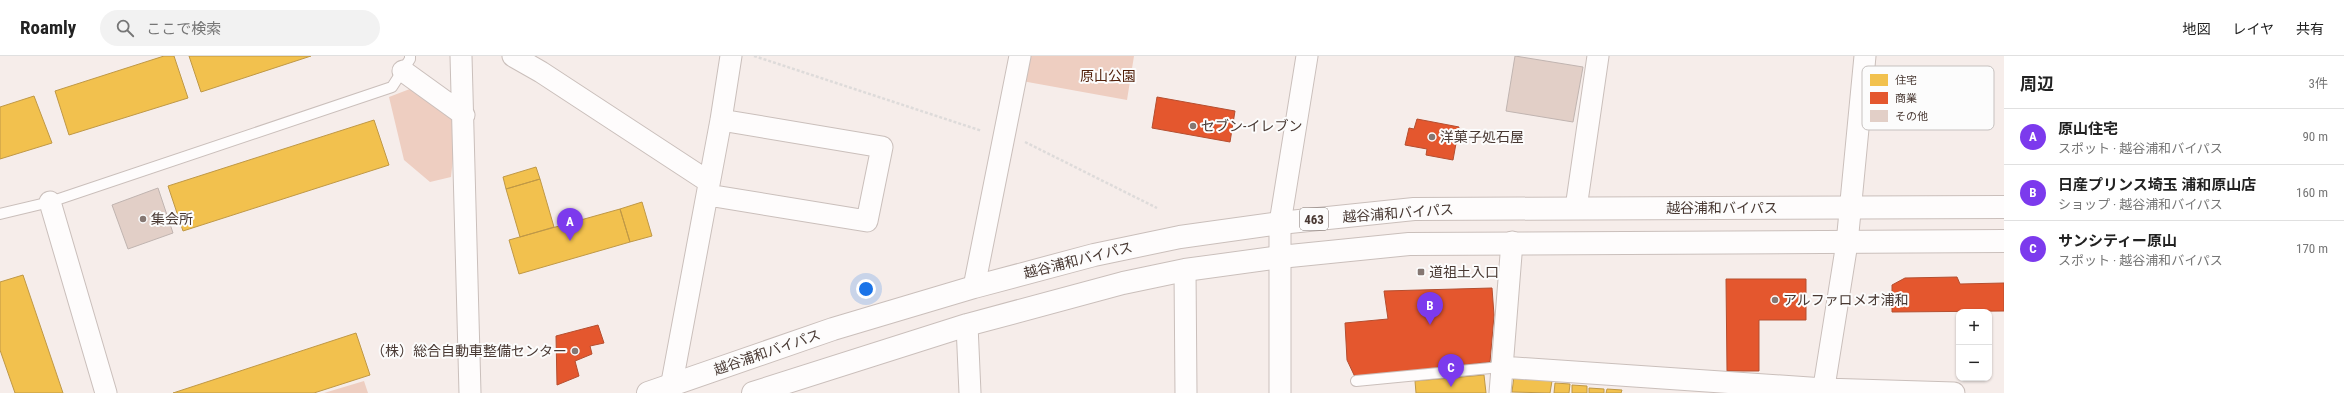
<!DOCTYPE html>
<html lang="ja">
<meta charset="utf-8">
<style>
body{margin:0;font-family:"Roboto Condensed","Noto Sans JP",sans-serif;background:#f2f2f2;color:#222}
.controls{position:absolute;right:12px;bottom:12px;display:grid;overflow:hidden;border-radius:8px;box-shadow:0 1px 3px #0004}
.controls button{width:36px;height:36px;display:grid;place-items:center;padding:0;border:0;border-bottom:1px solid #e0e0e0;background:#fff;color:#222;font:20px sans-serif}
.you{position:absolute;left:866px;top:233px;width:14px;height:14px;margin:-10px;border:3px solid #fff;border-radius:50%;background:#1a73e8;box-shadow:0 0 0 6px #1a73e833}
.badge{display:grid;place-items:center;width:26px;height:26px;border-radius:50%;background:#7c3aed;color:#fff;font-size:13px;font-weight:700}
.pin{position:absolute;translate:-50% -33px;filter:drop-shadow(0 1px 2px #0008)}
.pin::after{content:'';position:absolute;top:21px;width:14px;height:12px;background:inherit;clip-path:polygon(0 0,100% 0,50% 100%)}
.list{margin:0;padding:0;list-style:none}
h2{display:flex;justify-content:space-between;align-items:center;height:52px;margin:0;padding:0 16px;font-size:17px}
h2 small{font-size:13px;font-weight:400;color:#767676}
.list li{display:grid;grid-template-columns:26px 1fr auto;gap:12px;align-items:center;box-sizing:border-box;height:56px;padding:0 16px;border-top:1px solid #e0e0e0}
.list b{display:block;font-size:15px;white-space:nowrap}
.list p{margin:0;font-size:13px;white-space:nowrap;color:#767676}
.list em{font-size:13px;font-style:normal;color:#767676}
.icon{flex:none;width:22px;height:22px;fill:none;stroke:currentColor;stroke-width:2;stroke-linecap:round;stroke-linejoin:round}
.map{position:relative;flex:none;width:2004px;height:337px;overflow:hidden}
header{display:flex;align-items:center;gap:24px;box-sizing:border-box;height:56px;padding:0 20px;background:#fff;border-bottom:1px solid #e0e0e0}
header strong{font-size:19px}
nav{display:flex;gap:22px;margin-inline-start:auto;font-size:14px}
.search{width:280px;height:36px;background:#f2f2f2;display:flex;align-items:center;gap:10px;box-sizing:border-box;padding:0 14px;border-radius:22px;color:#767676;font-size:15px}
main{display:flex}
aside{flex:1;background:#fff}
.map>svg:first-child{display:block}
.green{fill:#eecec1}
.homes{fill:#f2c14e;stroke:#bf9846}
.shops{fill:#e4572e;stroke:#b54e2f}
.building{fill:#e2cfc7;stroke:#c0b4b0}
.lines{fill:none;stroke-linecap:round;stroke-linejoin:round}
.lane-casing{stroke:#cabfbb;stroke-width:12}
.street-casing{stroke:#cabfbb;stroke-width:23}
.highway-casing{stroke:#cabfbb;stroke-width:24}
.path{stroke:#dedbda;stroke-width:2.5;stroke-dasharray:3 2;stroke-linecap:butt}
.lane{stroke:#fefcfc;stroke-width:10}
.street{stroke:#fefcfc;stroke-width:21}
.highway{stroke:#fefcfc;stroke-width:22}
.poi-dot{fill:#857772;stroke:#fcfcfc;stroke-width:1.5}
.labels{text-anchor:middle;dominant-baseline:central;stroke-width:4;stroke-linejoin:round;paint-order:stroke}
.shield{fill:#fcfcfc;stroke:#7e736f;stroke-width:1}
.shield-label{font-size:13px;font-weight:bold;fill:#483832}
.park-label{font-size:14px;fill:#52210b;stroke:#fcfcfc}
.poi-label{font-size:14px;fill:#483832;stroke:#fcfcfc;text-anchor:start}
.street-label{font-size:14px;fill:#483832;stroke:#fcfcfc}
.key{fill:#fcfcfc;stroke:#c6c1bf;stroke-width:1}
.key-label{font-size:11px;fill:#483832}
</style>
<header>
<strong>Roamly</strong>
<div class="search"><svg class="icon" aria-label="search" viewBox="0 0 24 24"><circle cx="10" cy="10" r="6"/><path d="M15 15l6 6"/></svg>ここで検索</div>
<nav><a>地図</a><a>レイヤ</a><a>共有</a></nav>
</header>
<main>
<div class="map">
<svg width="2004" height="337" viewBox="0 0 2004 337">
<rect width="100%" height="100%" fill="#f6edea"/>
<path class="green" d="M1027,0H1134L1127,44L1022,25Z
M415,31L457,65L451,121L430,126L404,104L389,41Z
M364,325L368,337H324Z"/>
<path class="homes" d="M164,0H174L188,42L69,79L55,35Z
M189,0H311L201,36Z
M34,40L52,87L0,103V51Z
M374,64L389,109L183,175L168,130Z
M536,111L540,123L506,133L503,121Z
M540,123L554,171L520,181L506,133Z
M642,146L652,180L630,186L620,153Z
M620,153L630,186L519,218L509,184Z
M23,219L63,337H15L0,294V226Z
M356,277L370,319L314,337H173Z
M1484,319L1486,337H1416L1415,325Z
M1514,320L1552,325L1550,337L1512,336Z
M1555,327L1570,328L1569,337H1554Z
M1572,329L1587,330V337H1572Z
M1589,332L1604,333V337H1589Z
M1607,333L1622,334L1621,337H1606Z"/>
<path class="shops" d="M1157,41L1235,55L1230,86L1152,72Z
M1417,63L1459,71L1453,104L1426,99L1427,93L1405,89L1409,72L1414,73Z
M1957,221L1960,228L2004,227V255L1892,256V229L1905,222Z
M1726,223H1806V264H1759V315H1727Z
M1492,232L1494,259L1490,306L1355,321L1347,304L1345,267L1388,263L1384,235Z
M598,269L604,287L590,290L592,298L575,305L579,320L557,329L556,280Z"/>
<path class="building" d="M1515,0L1583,11L1573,66L1506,55Z
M158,132L173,177L128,193L112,149Z"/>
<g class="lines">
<defs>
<path id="lane" d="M0,158L50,146L392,31L410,3V0
M1356,325L1501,311"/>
<path id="street" d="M461,0L470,337
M513,0L541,16L709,126
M403,15L464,59
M708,139L867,165L882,91L721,64
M50,146L106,337
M1576,152L1598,0
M1185,214L1186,337
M974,231L1020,0
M967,269L970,337
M1501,311L1824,333L1954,337
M670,337L721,64L731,0
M1280,337V167L1307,0
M1500,337L1512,186
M1823,337L1847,187L1865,0"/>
<path id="highway" d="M648,337L833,273L974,231L1094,199L1180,181L1280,167L1414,153L2004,151
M753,337L967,269L1123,227L1185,214L1280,201L1409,188L2004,185"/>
</defs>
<use href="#lane" class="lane-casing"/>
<use href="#street" class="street-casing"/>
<use href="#highway" class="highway-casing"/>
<path class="path" d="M754,0L982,75
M1025,86L1157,152"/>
<use href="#lane" class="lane"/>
<use href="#street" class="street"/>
<use href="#highway" class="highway"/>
</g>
<g class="poi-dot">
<circle cx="1193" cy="70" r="4"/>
<circle cx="1432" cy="81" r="4"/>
<circle cx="143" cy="163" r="4"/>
<rect x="1417" y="212" width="8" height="8" rx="2"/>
<circle cx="1775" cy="244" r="4"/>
<circle cx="575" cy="295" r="4"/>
</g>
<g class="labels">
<rect class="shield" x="1300" y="152" width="28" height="22" rx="3"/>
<g class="shield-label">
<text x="1314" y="163">463</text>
</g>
<g class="park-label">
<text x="1108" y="20">原山公園</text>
</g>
<g class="poi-label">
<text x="1201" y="70">セブン-イレブン</text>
<text x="1440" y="81">洋菓子処石屋</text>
<text x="151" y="163">集会所</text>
<text x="1429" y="216">道祖土入口</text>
<text x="1783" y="244">アルファロメオ浦和</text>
<text x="567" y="295" text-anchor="end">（株）総合自動車整備センター</text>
</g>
<g class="street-label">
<text x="1722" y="152">越谷浦和バイパス</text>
<text transform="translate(1398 157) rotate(-4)">越谷浦和バイパス</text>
<text transform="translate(1078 204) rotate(-14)">越谷浦和バイパス</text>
<text transform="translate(767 296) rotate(-19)">越谷浦和バイパス</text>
</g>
</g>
<rect x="1862" y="10" width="132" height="64" rx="6" class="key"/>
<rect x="1870" y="18" width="18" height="12" fill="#f2c14e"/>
<rect x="1870" y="36" width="18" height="12" fill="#e4572e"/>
<rect x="1870" y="54" width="18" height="12" fill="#e2cfc7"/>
<g class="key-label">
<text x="1895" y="28">住宅</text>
<text x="1895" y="46">商業</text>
<text x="1895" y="64">その他</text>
</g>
</svg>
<div class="controls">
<button>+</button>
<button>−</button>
</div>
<div class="you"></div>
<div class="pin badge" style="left:570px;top:185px">A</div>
<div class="pin badge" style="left:1430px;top:269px">B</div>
<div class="pin badge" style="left:1451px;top:331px">C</div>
</div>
<aside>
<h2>周辺<small>3件</small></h2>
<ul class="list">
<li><span class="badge">A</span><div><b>原山住宅</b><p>スポット · 越谷浦和バイパス</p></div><em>90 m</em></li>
<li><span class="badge">B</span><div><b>日産プリンス埼玉 浦和原山店</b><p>ショップ · 越谷浦和バイパス</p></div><em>160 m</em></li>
<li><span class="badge">C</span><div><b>サンシティー原山</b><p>スポット · 越谷浦和バイパス</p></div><em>170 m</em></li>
</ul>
</aside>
</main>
